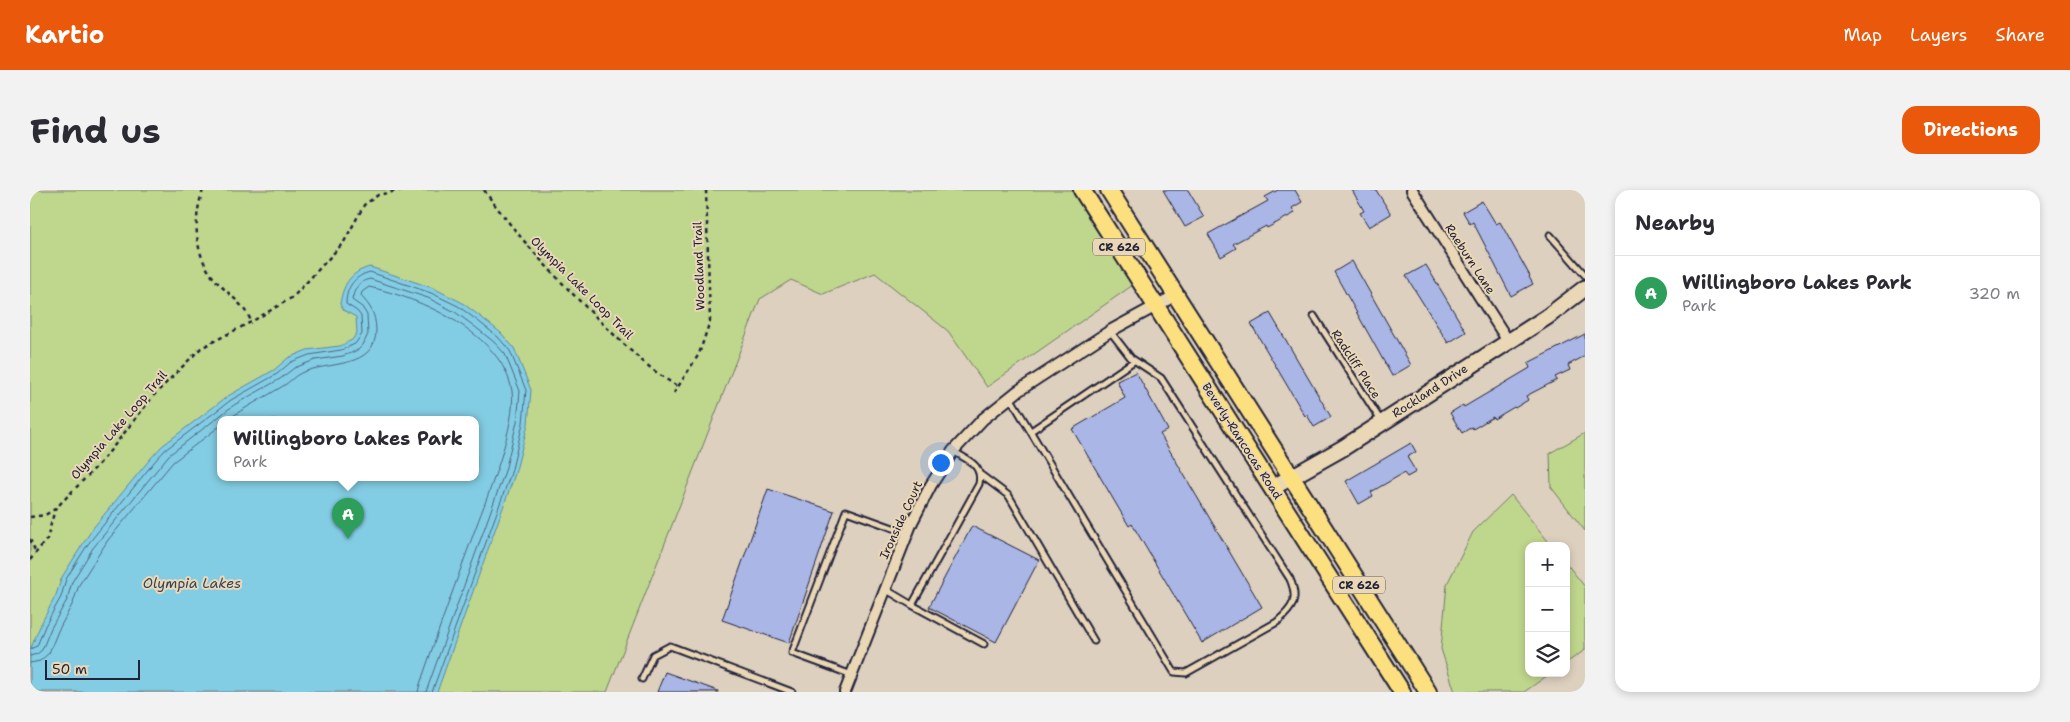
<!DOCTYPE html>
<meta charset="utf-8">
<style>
body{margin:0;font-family:"Shantell Sans",sans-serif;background:#f2f2f3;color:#2b2b33}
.controls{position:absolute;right:15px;bottom:15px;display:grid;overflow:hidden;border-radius:10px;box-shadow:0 2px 8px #0003}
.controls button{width:45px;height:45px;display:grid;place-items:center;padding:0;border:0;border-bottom:1px solid #e1e1e2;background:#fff;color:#2b2b33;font:25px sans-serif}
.scale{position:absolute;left:15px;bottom:12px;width:95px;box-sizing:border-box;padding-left:5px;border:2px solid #22223b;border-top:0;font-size:14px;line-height:18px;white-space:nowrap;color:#22223b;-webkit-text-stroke:4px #ead7b5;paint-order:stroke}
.you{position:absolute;left:910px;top:272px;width:18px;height:18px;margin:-12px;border:4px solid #fff;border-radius:50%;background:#1a73e8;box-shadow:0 0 0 8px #1a73e833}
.badge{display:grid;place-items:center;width:32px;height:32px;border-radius:50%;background:#ea580c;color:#fff;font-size:16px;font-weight:700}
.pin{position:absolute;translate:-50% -41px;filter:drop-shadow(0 1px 2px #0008)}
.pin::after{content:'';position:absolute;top:26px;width:18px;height:15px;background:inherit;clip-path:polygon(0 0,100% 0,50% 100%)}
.popup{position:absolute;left:187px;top:226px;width:262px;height:65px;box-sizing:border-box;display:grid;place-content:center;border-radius:10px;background:#fff;filter:drop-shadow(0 1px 4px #0005);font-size:16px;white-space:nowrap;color:#7c7c81}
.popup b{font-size:19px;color:#2b2b33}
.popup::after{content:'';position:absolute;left:50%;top:100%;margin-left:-10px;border:10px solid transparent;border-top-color:#fff}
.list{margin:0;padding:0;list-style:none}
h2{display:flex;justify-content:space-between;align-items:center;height:65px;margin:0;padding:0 20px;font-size:21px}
h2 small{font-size:16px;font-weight:400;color:#7c7c81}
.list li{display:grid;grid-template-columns:32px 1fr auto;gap:15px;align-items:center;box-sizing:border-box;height:75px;padding:0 20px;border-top:1px solid #e1e1e2}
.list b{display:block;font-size:19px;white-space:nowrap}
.list p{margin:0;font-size:16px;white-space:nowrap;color:#7c7c81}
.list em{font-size:16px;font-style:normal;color:#7c7c81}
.icon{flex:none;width:28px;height:28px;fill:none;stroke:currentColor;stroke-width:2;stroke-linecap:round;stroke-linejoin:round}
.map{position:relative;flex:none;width:1555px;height:502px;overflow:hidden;border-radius:15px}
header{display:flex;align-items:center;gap:30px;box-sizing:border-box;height:70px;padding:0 25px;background:#ea580c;color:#fff}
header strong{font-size:24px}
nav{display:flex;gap:28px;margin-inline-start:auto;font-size:18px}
.intro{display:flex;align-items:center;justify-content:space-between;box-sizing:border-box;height:120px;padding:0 30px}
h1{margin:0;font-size:35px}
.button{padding:12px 22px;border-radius:15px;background:#ea580c;color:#fff;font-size:18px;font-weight:700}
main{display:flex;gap:30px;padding:0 30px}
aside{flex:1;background:#fff;border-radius:15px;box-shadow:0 2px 8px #0003}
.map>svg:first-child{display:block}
.green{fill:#bfd68d;stroke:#707c64;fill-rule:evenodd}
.water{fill:#83cde4;stroke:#5c89a0;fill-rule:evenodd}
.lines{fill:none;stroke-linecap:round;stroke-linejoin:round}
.shore{stroke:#49667f;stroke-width:1}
.building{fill:#a9b6e6;stroke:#22223b}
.lane-casing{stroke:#22223b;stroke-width:9}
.street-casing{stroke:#22223b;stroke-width:14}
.secondary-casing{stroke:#22223b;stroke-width:19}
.primary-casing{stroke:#22223b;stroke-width:20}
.path{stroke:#22223b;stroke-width:2.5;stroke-dasharray:4 4;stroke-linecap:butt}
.lane{stroke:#ead7b5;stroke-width:5}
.street{stroke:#ead7b5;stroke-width:10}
.secondary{stroke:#ead7b5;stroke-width:15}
.primary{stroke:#fce080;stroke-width:16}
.labels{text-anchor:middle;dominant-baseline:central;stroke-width:4;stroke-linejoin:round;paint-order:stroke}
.shield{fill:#ead7b5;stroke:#5e5860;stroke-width:1}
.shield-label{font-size:11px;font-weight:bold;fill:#22223b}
.street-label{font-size:12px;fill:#22223b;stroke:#ead7b5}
.water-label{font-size:14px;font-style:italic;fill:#35445d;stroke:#ead7b5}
</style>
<header>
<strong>Kartio</strong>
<nav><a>Map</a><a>Layers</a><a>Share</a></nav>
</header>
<div class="intro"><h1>Find us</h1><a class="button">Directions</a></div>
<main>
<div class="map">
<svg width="1555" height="502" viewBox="0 0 1555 502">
<rect width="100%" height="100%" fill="#ddd0bf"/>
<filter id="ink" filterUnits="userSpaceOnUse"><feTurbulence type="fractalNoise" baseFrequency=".02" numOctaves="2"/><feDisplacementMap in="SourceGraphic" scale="10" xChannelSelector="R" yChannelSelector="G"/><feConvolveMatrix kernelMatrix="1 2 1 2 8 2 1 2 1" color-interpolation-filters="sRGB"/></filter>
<g filter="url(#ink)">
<path class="green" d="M0,0H1044L1103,95L957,197L918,141L845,83L793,104L761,90L730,109L577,502H0ZM190,230H446V288H190Z
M1555,243V341L1521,297L1520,263Z
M1481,305L1522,356H1499V483H1521L1494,502H1425L1411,459L1417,394L1443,342Z
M1536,373L1555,397V460L1536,473Z"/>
<path class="water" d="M340,77L403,98L431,112L451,127L471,143L484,158L501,200L498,234L485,284L407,502H0V460L11,434L26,405L32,387L63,338L121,268L132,256L198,206L244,180L258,168L277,160L310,156L322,150L327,143L326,127L313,120L310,114C313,95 320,82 340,77ZM190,230H446V288H190Z"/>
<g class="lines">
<path class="shore" d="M197,230C215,217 234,208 253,196C259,193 264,186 271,183C296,171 347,180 346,139C345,123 341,117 331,106L332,102L339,97C390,108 472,143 482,201C487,233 458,305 446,337C427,389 408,441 390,494L388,502
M0,459L7,456L15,436L31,407L36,389L58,354L125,271L135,260L201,210L247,184L261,172L279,165L311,160L325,154L332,144L331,126L327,121L316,114C316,98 324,86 340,82L401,103L428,116L448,131L468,147L480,161L496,200L493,233L481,283L402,502
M0,466L7,464L12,460L21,438L37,410L42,392L63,358L139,265L204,215L250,189L264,178L285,170L313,166L328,160L333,155L338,144L337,125L332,117L322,110C324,99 329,91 340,89L398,108L425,122L444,136L464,152L475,164L490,201L487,232L475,281L396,502
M0,473L10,471L19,463L28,441L43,413L49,395L78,350L143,272L190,236"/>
</g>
<path class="building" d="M1133,0H1158L1174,27L1155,37Z
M1248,0H1265L1272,12L1262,18L1265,23L1237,38L1236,36L1203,54L1206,58L1191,67L1178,44L1238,11L1235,7Z
M1322,0H1346L1361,24L1339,37L1330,23L1334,21Z
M1452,11L1466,34L1470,32L1500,86L1499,87L1503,94L1481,106L1443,32L1440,34L1433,22Z
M1322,71L1381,175L1362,186L1304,82Z
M1396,75L1436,142L1418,153L1376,86Z
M1240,123L1301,227L1284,237L1277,225L1275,226L1221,134Z
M1555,144V166L1538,175L1540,180L1525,187L1527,190L1496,206L1498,210L1485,218L1484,217L1464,229L1463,227L1443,239L1442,237L1432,243L1420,223L1433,215L1434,217L1500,178L1498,173Z
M1106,182L1138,240L1130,244L1232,417L1172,453L1102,334L1099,336L1042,239L1095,208L1087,191Z
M1381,253L1386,262L1377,267L1386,282L1377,287L1374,283L1341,302L1343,306L1329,314L1316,291Z
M738,299L804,321L759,453L692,430Z
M942,336L1009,370L966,452L899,417Z
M635,482L688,501V502H627Z"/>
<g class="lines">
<defs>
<path id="lane" d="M1520,45L1555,85
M1284,126L1351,231
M980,207L1144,482L1156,483L1247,432C1263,418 1269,410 1260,389L1131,188L1101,168L1080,141
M1001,241L1104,171
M951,285L979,306L1064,451
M855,399L882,415L949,294C953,274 937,270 923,261
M882,415L954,454
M822,485L762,463L816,321L877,343
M612,489L623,465L640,456L762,502"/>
<path id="street" d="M1382,0L1478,151
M815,502L882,332L901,295L923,261L953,229L988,201L1080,141L1146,105"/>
<path id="secondary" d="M1242,298L1313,258L1517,127L1555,98"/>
<path id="primary" d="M1052,0L1372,502
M1079,0L1398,502"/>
</defs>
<use href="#lane" class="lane-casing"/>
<use href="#street" class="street-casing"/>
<use href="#secondary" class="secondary-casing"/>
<use href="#primary" class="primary-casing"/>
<path class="path" d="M173,0C162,32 164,69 189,94C201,106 214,115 221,131
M454,0C489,49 530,92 573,134C597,157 620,181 649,197
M644,203L669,164L680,131L676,0
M0,327L15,325L25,319
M0,349L6,363
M0,370L17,349L25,319L72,271L125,204L171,158L221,132L263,107L314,52L334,15L348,5L371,0"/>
<use href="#lane" class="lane"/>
<use href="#street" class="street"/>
<use href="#secondary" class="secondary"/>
<use href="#primary" class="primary"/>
</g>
</g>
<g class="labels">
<g class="shield">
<rect x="1063" y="48.5" width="52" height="17" rx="4"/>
<rect x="1303" y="386.5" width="52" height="17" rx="4"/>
</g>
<g class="shield-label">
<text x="1089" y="57">CR 626</text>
<text x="1329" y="395">CR 626</text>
</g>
<g class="street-label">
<text transform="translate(1440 69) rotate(57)">Raeburn Lane</text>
<text transform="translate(669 76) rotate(-92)">Woodland Trail</text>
<text transform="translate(552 98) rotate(45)">Olympia Lake Loop Trail</text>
<text transform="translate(1326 174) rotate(57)">Radcliff Place</text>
<text transform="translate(1400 201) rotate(-33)">Rockland Drive</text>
<text transform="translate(89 235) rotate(-49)">Olympia Lake Loop Trail</text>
<text transform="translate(1212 251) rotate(57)">Beverly-Rancocas Road</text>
<text transform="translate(871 330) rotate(-65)">Ironside Court</text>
</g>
<g class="water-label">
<text x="162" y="393">Olympia Lakes</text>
</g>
</g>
</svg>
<div class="controls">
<button>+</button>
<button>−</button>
<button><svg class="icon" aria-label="layers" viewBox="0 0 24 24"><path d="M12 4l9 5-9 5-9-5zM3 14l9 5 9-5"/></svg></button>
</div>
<div class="scale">50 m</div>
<div class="you"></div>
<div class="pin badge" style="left:318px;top:349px;background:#2e9e5b">A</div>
<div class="popup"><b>Willingboro Lakes Park</b>Park</div>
</div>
<aside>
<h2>Nearby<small></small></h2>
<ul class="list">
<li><span class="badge" style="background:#2e9e5b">A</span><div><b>Willingboro Lakes Park</b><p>Park</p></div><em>320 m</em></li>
</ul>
</aside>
</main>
